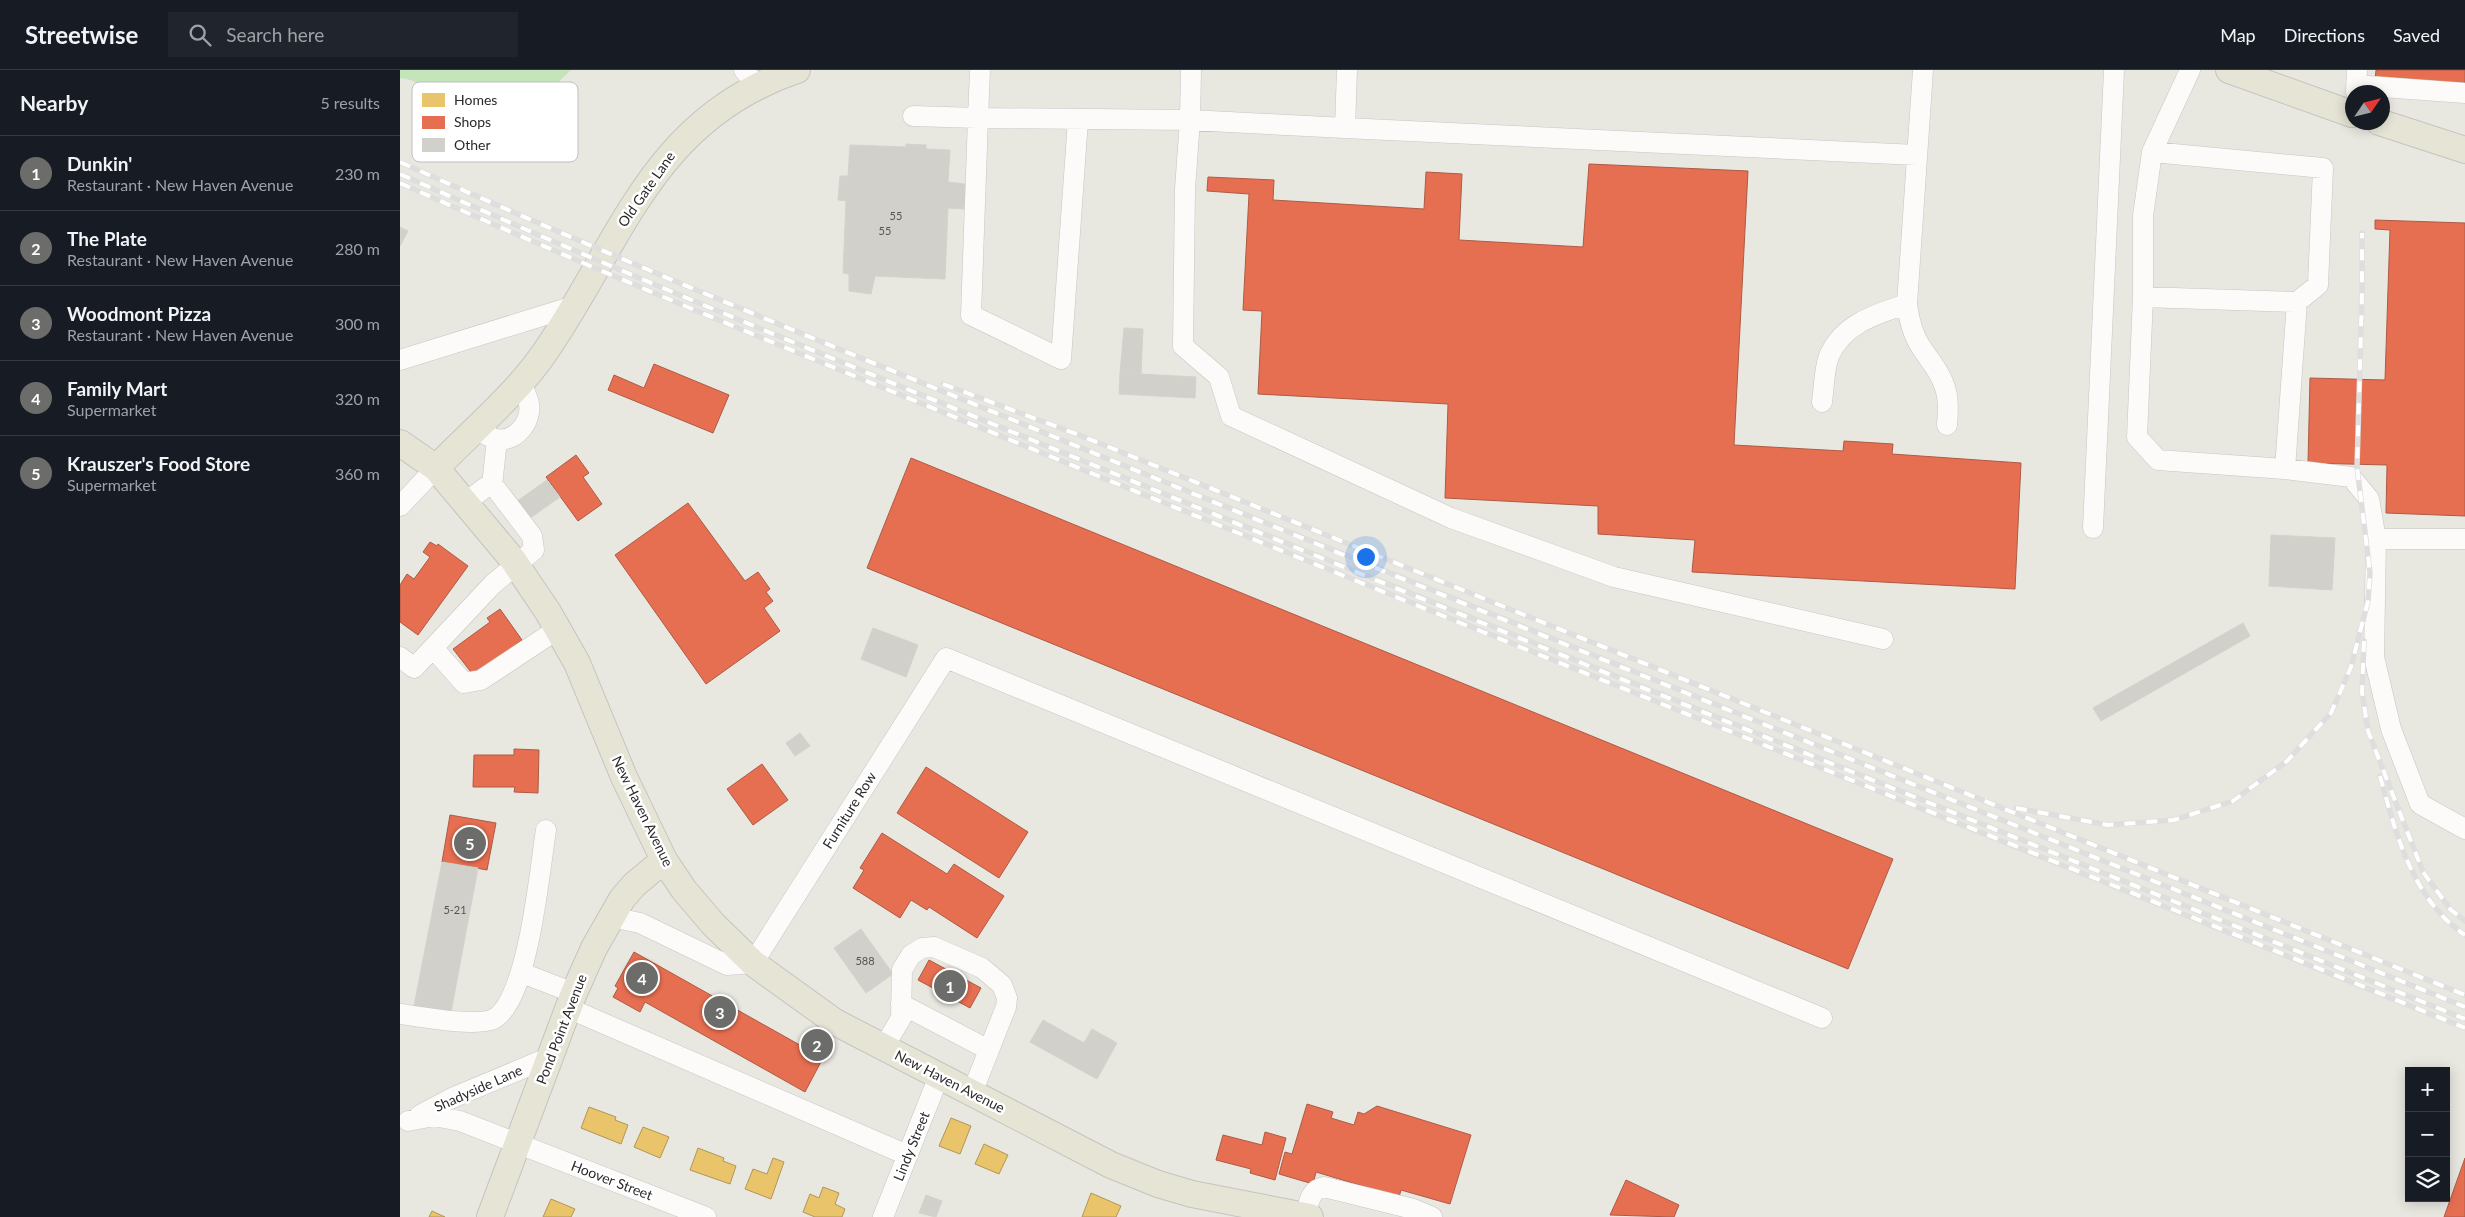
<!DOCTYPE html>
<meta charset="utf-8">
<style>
body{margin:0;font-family:Lato,sans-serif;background:#20242c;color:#f1f3f6}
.controls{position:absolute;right:15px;bottom:15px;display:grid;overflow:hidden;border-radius:0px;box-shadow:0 2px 12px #0003}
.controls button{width:45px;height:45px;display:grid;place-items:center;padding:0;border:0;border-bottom:1px solid #363941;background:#171b24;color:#f1f3f6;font:25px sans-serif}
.compass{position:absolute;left:1945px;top:15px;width:45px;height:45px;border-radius:50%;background:#171b24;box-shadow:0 2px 12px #0003;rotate:55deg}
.you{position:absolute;left:965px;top:486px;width:18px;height:18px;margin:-12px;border:4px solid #fff;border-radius:50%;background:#1a73e8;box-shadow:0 0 0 8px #1a73e833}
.badge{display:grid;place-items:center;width:32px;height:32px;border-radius:50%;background:#6c6c6a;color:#fff;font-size:16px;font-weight:700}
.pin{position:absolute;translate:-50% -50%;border:2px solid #fff;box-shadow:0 1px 5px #0006}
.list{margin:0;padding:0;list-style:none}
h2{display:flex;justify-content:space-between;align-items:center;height:65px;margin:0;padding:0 20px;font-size:21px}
h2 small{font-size:16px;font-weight:400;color:#9ea1a6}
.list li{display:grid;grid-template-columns:32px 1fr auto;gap:15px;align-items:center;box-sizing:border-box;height:75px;padding:0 20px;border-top:1px solid #363941}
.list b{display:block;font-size:19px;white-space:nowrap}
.list p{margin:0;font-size:16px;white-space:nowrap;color:#9ea1a6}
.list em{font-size:16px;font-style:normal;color:#9ea1a6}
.icon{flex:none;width:28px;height:28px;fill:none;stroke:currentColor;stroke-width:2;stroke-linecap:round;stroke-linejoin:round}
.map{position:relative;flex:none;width:2065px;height:1147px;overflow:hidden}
header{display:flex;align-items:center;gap:30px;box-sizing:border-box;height:70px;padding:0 25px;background:#171b24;border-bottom:1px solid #363941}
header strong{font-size:24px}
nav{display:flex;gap:28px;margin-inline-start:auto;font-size:18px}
.search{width:350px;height:45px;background:#20242c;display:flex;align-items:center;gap:12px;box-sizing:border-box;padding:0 18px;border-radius:0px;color:#9ea1a6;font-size:19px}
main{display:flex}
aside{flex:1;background:#171b24}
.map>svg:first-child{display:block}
.green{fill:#c4e4ba}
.homes{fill:#e9c46a;stroke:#b09657}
.shops{fill:#e76f51;stroke:#ae5a45}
.building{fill:#d1d0cb;stroke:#d3d2cc}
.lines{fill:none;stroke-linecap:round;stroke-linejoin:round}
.minor-casing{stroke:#c6c6c5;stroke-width:21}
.major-casing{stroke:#c4c4c1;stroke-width:28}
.minor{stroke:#fcfbfa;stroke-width:20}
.major{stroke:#e6e4d4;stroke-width:26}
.rail-casing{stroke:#dedede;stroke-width:5.5}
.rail{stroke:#fff;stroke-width:4;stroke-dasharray:11;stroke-linecap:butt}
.labels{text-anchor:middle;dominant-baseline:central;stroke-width:5;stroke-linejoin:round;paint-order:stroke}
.number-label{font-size:11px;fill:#545453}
.street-label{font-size:14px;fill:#2a2a2a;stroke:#fff}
.key{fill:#fff;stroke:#bfbfbf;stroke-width:1}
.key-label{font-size:14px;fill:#2a2a2a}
</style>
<header>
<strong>Streetwise</strong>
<div class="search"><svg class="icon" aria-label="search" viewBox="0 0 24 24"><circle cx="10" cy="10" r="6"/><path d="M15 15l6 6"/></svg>Search here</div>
<nav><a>Map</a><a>Directions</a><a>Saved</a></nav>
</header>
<main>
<aside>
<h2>Nearby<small>5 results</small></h2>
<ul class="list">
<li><span class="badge">1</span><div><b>Dunkin'</b><p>Restaurant · New Haven Avenue</p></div><em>230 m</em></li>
<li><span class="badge">2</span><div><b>The Plate</b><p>Restaurant · New Haven Avenue</p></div><em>280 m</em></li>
<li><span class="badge">3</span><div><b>Woodmont Pizza</b><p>Restaurant · New Haven Avenue</p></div><em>300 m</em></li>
<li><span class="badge">4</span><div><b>Family Mart</b><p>Supermarket</p></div><em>320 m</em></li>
<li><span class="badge">5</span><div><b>Krauszer's Food Store</b><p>Supermarket</p></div><em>360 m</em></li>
</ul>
</aside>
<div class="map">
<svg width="2065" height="1147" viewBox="0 0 2065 1147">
<rect width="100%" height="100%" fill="#e8e7e0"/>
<path class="green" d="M0,0H171L150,20L137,23L98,14L53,12L38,24L11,10L0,8Z"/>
<path class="homes" d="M189,1037L216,1047L215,1050L228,1055L221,1074L181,1058Z
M551,1048L571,1056L560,1084L539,1076Z
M243,1057L269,1067L260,1088L234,1077Z
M584,1074L608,1085L599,1104L575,1094Z
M298,1078L324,1088L323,1091L336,1096L330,1114L290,1100Z
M373,1088L384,1092L371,1129L345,1119L353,1099L367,1104Z
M423,1117L439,1123L435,1134L445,1139L442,1147H415L403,1142L410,1124L419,1128Z
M691,1123L721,1136L716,1147H682Z
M151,1129L175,1139L171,1147H143Z
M32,1141L45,1147H29Z"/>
<path class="shops" d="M1976,0H2065V16L1975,11Z
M1189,94L1348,101L1334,375L1443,381L1444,371L1493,374L1492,384L1621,393L1615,519L1292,502L1295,470L1198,464V436L1045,428L1048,334L858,324L862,241L843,240L849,124L807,121L808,107L874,110L873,130L1024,139L1026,102L1062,104L1059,170L1183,177Z
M1975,150L2065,153V446L1986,443L1987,395L1908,393L1910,308L1985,310L1990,160L1975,159Z
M254,294L329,325L313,363L208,320L214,305L244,318Z
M176,385L189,403L183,407L202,434L178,451L146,407Z
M511,388L1493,789L1448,899L467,498Z
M288,433L345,511L358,502L370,519L366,522L373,531L364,538L380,561L306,614L215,485Z
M30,472L37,476L38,474L68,496L18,565L0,552V515L7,504L14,509L30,487L23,482Z
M100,539L122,570L74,606L53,579L90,552L87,548Z
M114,679L139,680L138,723L114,722L115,717H73L74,685H114Z
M362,694L388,730L353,755L327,719Z
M526,697L628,762L599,808L497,743Z
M50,745L96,753L87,800L42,792Z
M482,763L547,804L554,794L604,826L577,868L529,837L527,840L511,830L500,848L453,818L464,800L460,798Z
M234,882L423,988L405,1022L245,932L240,942L213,927L218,918L215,916Z
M529,890L581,918L570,938L518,910Z
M907,1034L933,1042L931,1048L954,1055L958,1042L964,1044L977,1036L1071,1065L1050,1134L1001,1120L999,1127L916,1102L913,1114L879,1104L885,1082L892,1084Z
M865,1062L886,1068L875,1110L850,1103L851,1099L816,1090L823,1065L862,1075Z
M2065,1088V1147H2044Z
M1226,1110L1279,1135L1274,1147L1210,1145Z"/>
<path class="building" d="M506,74L526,75V79L550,80L548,112L565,114L564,139L548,138L545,209L475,206L471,224L449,221V204L443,203L446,131L438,130L440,106H448L450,75L506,77Z
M0,157L8,161L0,176Z
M724,258L743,259L741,304L720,303Z
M720,303L796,307L795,328L719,324Z
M147,410L160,427L126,451L113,434Z
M1871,465L1935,468L1932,520L1869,516Z
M1843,553L1850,566L1701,651L1693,638Z
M473,558L518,575L506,607L461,589Z
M400,663L410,676L395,686L386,673Z
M42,792L78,798L51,942L14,936Z
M461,859L493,904L466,923L434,878Z
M643,950L684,973L692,959L717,973L697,1009L630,972Z
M526,1125L542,1131L536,1147L519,1143Z"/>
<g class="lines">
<defs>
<path id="minor" d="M344,0L357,16
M580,0L578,48L790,50L785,119L783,276L819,307L831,346L1051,448L1214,507L1483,569
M791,0L790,50L945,58
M947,0L945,58L1517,85
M1523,0L1507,234C1509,249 1512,264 1521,277C1530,291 1542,304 1546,321C1549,332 1548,344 1547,355
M1790,0L1752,82L1743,146V227L1737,367L1758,390L1885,399L1951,407L1969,429L1976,469
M1968,16L2065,23
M1956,22L1957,0
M513,46L578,48L571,245L661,289L678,50
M1743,227L1897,232L1918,215L1923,98L1752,82
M0,290L174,236
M1422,332C1424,318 1424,299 1429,286C1443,253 1477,244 1507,234
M74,359C81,362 89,367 96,369C115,373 132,352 129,334C128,327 123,319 120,312
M1885,399L1897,232
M92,416L97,369
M0,436L36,398
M1693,458L1714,0
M2065,469H1976L1974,587L1991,659L2020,734L2065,759
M33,578L64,613L81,610L158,559
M0,587L14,598L93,514L134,480L132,466L97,420L92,416L86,417L66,432
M211,847L240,853L327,895L353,893L546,588L1422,948
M122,903L174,923
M501,934L589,980
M168,938L507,1085
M0,944C23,947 70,956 91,950C128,938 140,796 146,760
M484,977L501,948L502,900L511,885L522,878L534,877L582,898L602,915L607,928L606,937L572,1023
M20,1045L52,1028L150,987
M8,1051L34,1046L60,1051L306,1147
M905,1146C909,1134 909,1120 924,1117L1013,1139L1032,1147
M483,1147L539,1006"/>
<path id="major" d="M1829,0L1952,44
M1979,52L2065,80
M0,373L36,398L113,490L148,542L177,593L224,707L264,790L284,820L313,854L353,893L435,952L711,1095L758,1114L792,1124L910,1147
M36,398C70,363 115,325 143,285C222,172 251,49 397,0
M90,1147L174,923L194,878L222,829L234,815L264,790"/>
</defs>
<use href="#minor" class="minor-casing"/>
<use href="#major" class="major-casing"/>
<use href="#minor" class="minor"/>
<use href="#major" class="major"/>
<defs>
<path id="rail" d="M0,92C235,198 475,293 713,391C1163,575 1615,754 2065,937
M0,104C232,208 468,303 703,399C1156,584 1611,765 2065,949
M0,113C232,217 468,311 703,408C1156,593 1612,773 2065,958
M543,314L679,365L2065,925
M1964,571L1962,622L1968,661L2023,802L2051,840L2065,851
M1980,706C1996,764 2012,829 2065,865
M1616,738L1708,755L1774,750L1833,731L1887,691L1931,643L1951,597L1968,531L1970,503L1957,397L1962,224V163"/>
</defs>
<use href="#rail" class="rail-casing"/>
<use href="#rail" class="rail"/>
</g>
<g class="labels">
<g class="number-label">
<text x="496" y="145">55</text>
<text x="485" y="160">55</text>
<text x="55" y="839">5-21</text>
<text x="465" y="890">588</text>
</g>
<g class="street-label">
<text transform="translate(246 119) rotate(-55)">Old Gate Lane</text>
<text transform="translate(449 740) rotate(-58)">Furniture Row</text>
<text transform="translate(243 741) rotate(64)">New Haven Avenue</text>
<text transform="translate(161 959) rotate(-69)">Pond Point Avenue</text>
<text transform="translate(550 1011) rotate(27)">New Haven Avenue</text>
<text transform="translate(78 1018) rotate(-24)">Shadyside Lane</text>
<text transform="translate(511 1076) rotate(-68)">Lindy Street</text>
<text transform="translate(212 1110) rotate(21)">Hoover Street</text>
</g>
</g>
<rect x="12" y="12" width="166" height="80" rx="8" class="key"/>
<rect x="22" y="23" width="23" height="14" fill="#e9c46a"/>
<rect x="22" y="46" width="23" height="13" fill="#e76f51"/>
<rect x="22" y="68" width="23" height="14" fill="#d1d0cb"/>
<g class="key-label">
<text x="54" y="35">Homes</text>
<text x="54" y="57">Shops</text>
<text x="54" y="80">Other</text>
</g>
</svg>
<div class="controls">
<button>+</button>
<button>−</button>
<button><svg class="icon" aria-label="layers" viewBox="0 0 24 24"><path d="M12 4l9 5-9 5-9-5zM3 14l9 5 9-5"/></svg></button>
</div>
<svg class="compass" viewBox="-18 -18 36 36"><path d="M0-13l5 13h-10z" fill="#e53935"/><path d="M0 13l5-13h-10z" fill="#9ea1a6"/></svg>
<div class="you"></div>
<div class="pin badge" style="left:550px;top:916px">1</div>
<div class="pin badge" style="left:417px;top:975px">2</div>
<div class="pin badge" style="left:320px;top:942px">3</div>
<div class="pin badge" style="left:242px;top:908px">4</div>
<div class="pin badge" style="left:70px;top:773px">5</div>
</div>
</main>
